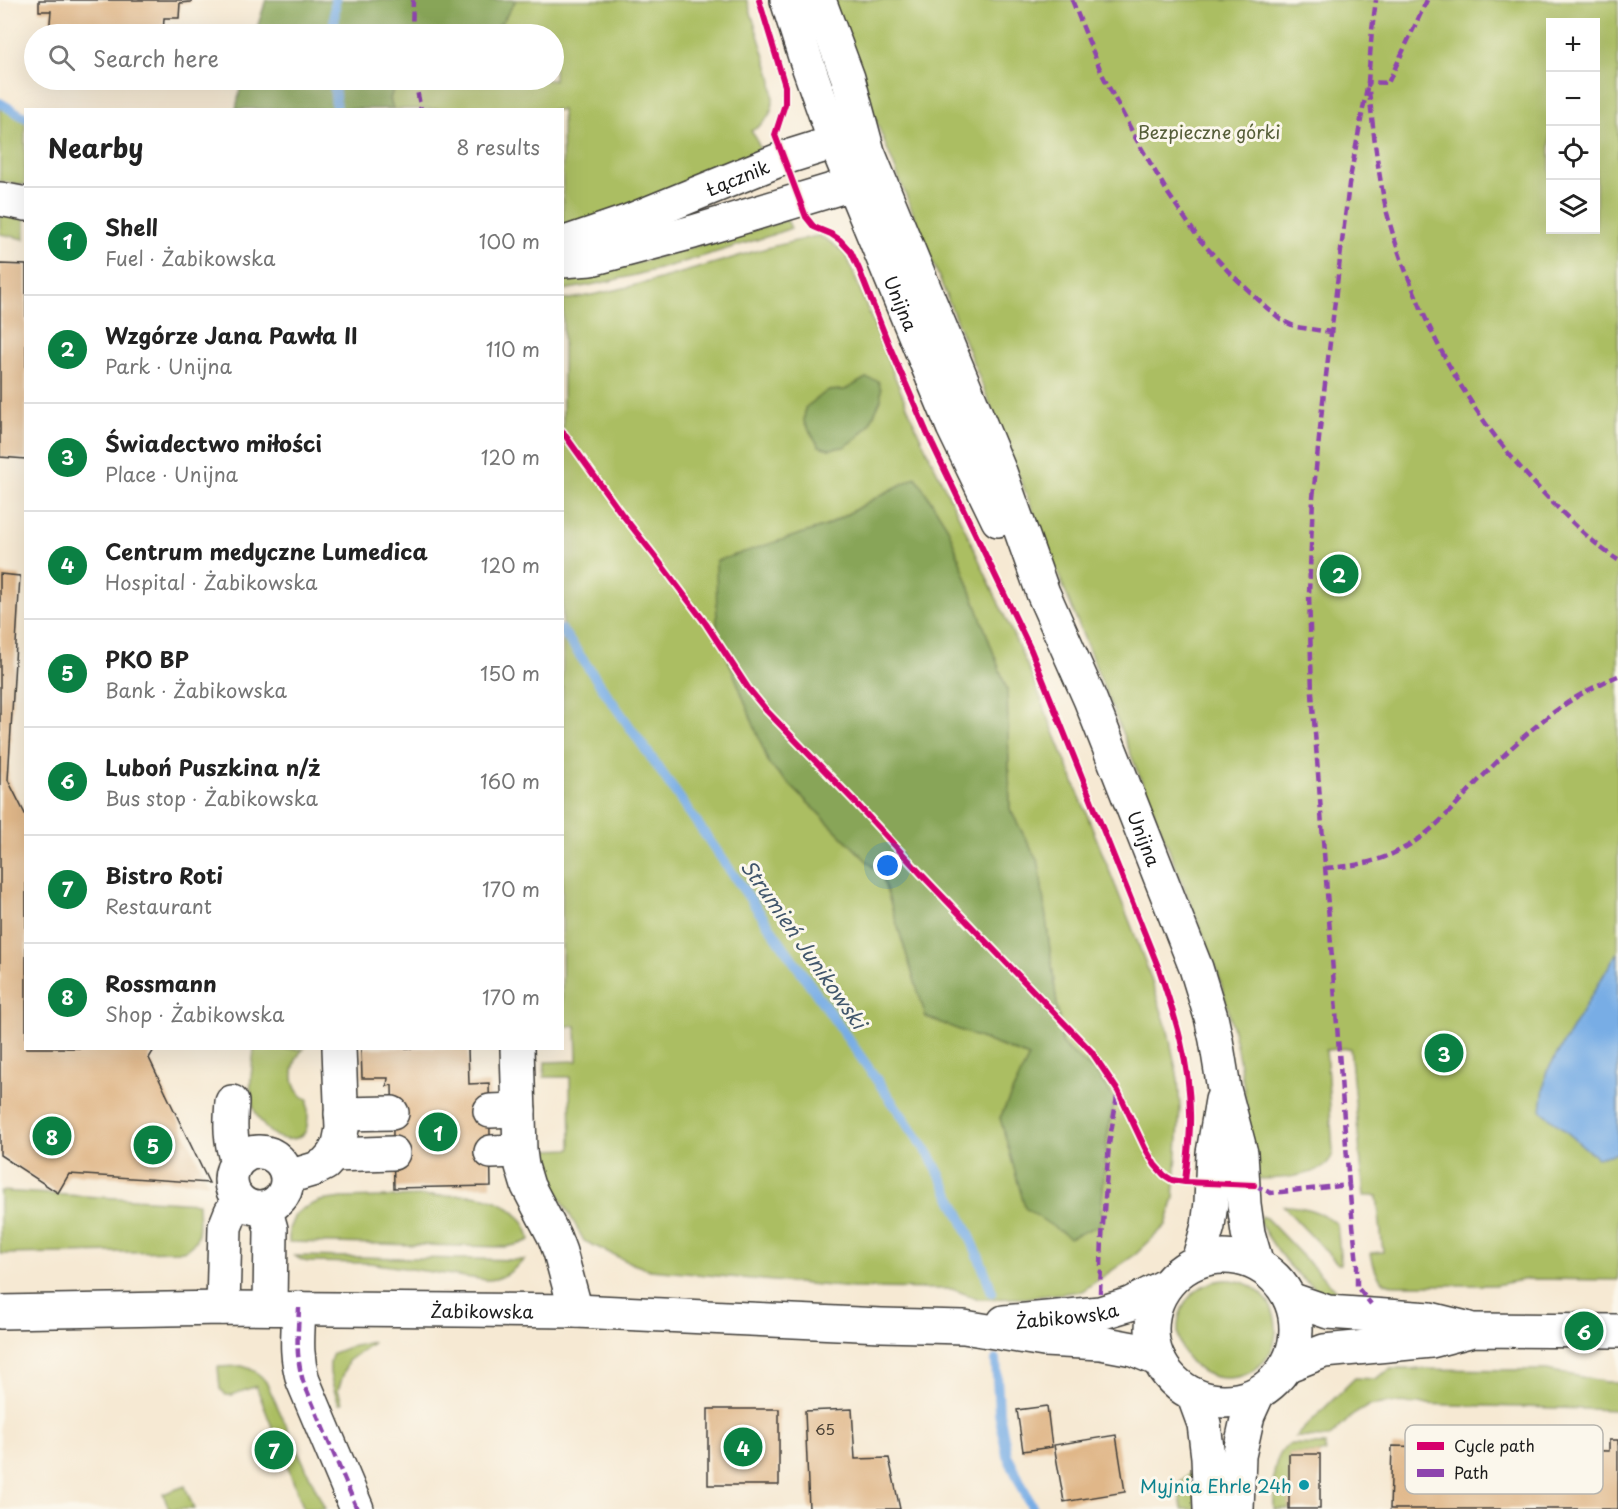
<!DOCTYPE html>
<meta charset="utf-8">
<style>
body{margin:0;font-family:"Playpen Sans",sans-serif;background:#f6f6f6;color:#222}
.controls{position:absolute;right:18px;top:18px;display:grid;overflow:hidden;border-radius:0px;box-shadow:0 6px 24px #0002}
.controls button{width:54px;height:54px;display:grid;place-items:center;padding:0;border:0;border-bottom:2px solid #e0e0e0;background:#fff;color:#222;font:30px sans-serif}
.you{position:absolute;left:888px;top:866px;width:21px;height:21px;margin:-15px;border:4px solid #fff;border-radius:50%;background:#1a73e8;box-shadow:0 0 0 9px #1a73e833}
.badge{display:grid;place-items:center;width:39px;height:39px;border-radius:50%;background:#0b8043;color:#fff;font-size:20px;font-weight:700}
.pin{position:absolute;translate:-50% -50%;border:3px solid #fff;box-shadow:0 2px 6px #0006}
.list{margin:0;padding:0;list-style:none}
h2{display:flex;justify-content:space-between;align-items:center;height:78px;margin:0;padding:0 24px;font-size:26px}
h2 small{font-size:20px;font-weight:400;color:#767676}
.list li{display:grid;grid-template-columns:39px 1fr auto;gap:18px;align-items:center;box-sizing:border-box;height:108px;padding:0 24px;border-top:2px solid #e0e0e0}
.list b{display:block;font-size:22px;white-space:nowrap}
.list p{margin:0;font-size:20px;white-space:nowrap;color:#767676}
.list em{font-size:20px;font-style:normal;color:#767676}
.icon{flex:none;width:33px;height:33px;fill:none;stroke:currentColor;stroke-width:2;stroke-linecap:round;stroke-linejoin:round}
.map{position:relative;flex:none;width:1618px;height:1509px;overflow:hidden}
.search{position:absolute;background:#fff;box-shadow:0 6px 24px #0002;left:24px;top:24px;width:540px;height:66px;display:flex;align-items:center;gap:15px;box-sizing:border-box;padding:0 21px;border-radius:33px;color:#767676;font-size:22px}
.panel{position:absolute;background:#fff;box-shadow:0 6px 24px #0002;left:24px;top:108px;width:540px;height:942px;border-radius:0px}
.map>svg:first-child{display:block}
.green{fill:#abbe62;stroke:#646d3f;stroke-width:1.5;fill-rule:evenodd}
.forest{fill:#88a558;stroke:#52603a;stroke-width:1.5}
.water{fill:#78ade5;stroke:#4a6480;stroke-width:1.5}
.lines{fill:none;stroke-linecap:round;stroke-linejoin:round}
.stream{stroke:#78ade5;stroke-width:10}
.building{fill:#e0b789}
.minor-casing{stroke:#3d3b37;stroke-width:36}
.minor{stroke:#fff;stroke-width:33}
.quiet{stroke:#8e44ad;stroke-width:4.5;stroke-dasharray:9 4.5;stroke-linecap:butt}
.cycleway-casing{stroke:#fbf7ec;stroke-width:10}
.cycleway{stroke:#d6006c;stroke-width:6}
.culture-dot{fill:#0f9aa8;stroke:#fbf7ec;stroke-width:2}
.labels{text-anchor:middle;dominant-baseline:central;stroke-width:6;stroke-linejoin:round;paint-order:stroke}
.number-label{font-size:15px;fill:#4d4337}
.park-label{font-size:18px;fill:#555d38;stroke:#fbf7ec}
.street-label{font-size:18px;fill:#1c1c1c;stroke:#fbf7ec}
.culture-label{font-size:18px;fill:#0d838f;stroke:#fbf7ec;text-anchor:end}
.water-label{font-size:20px;font-style:italic;fill:#41566c;stroke:#fbf7ec}
.key{fill:#fbf7ec;stroke:#b8b5ae;stroke-width:1.5}
.key-label{font-size:16px;fill:#1c1c1c}
</style>
<div class="map">
<svg width="1618" height="1509" viewBox="0 0 1618 1509">
<rect width="100%" height="100%" fill="#fbf7ec"/>
<filter id="ink" filterUnits="userSpaceOnUse"><feTurbulence type="fractalNoise" baseFrequency=".0167" numOctaves="2"/><feDisplacementMap in="SourceGraphic" scale="12" xChannelSelector="R" yChannelSelector="G"/><feConvolveMatrix kernelMatrix="1 2 1 2 8 2 1 2 1" color-interpolation-filters="sRGB"/></filter>
<filter id="wash" filterUnits="userSpaceOnUse"><feTurbulence type="fractalNoise" baseFrequency=".008" numOctaves="4" result="noise"/><feDisplacementMap in="SourceGraphic" scale="24" xChannelSelector="R" yChannelSelector="G"/><feGaussianBlur stdDeviation="1.35" result="paint"/><feColorMatrix in="noise" values="0 0 0 0 0 0 0 0 0 0 0 0 0 0 0 0 0 1.4 0 .05"/><feComposite in="paint" operator="in"/></filter>
<g filter="url(#wash)">
<rect width="100%" height="100%" fill="#f6e9d3"/>
<path class="green" d="M516,0H747L771,76C775,101 776,118 751,131L756,138L762,155L563,233L562,110L393,109L390,99L396,80H554V34H487L503,21Z
M829,0H1618V1280L1529,1279L1495,1285H1395C1378,1285 1374,1269 1371,1253L1383,1252L1377,1196H1364L1350,1048L1326,1050L1333,1152C1329,1178 1275,1179 1254,1179C1249,1114 1240,1047 1221,984C1216,964 1207,944 1199,924L868,101ZM1550,22H1596V230H1550Z
M0,99L25,117V185L0,181Z
M0,214L25,219V239L0,234Z
M787,220L791,228L769,236C701,257 633,279 563,290V279L623,267Z
M819,236C832,242 840,248 848,259L886,356L918,432L965,529L1030,672L1133,930L1148,970L1168,1031L1178,1079L1180,1108L1174,1198L1166,1225L1136,1254L1082,1291L1025,1298L979,1299L952,1289L854,1288L650,1270L633,1264L584,1241L552,1182L547,1165L546,1150L571,1149L570,1077H544L545,1062L577,1061L576,1026H562L563,300C619,292 674,275 729,259C751,252 774,246 796,241C804,239 810,237 819,236ZM866,378L881,399L869,425L856,439L844,447L829,449L827,391L845,390ZM916,477L948,528L1007,690L1010,809L1039,864L1062,1044L1097,1074L1114,1099L1107,1138L1000,1118L1029,1057L926,1017L882,876L769,764L716,562L826,526L881,495Z
M254,1049H304C290,1060 287,1092 308,1099C307,1109 310,1124 305,1132C302,1137 297,1138 293,1139C270,1143 253,1115 251,1096C249,1082 253,1063 254,1049Z
M0,1191L198,1203C198,1223 204,1242 183,1251L0,1254Z
M472,1195C498,1197 526,1213 530,1240L520,1244L506,1247L289,1242V1229L295,1215L302,1209L320,1201L342,1198Z
M1283,1206C1303,1206 1321,1211 1337,1224L1341,1264H1338Z
M1261,1216L1266,1218L1341,1296V1303C1301,1285 1281,1259 1259,1222Z
M295,1256L524,1260C512,1271 503,1280 486,1280L370,1263L308,1262L301,1260Z
M1178 1329a49 49 0 1 1 98 0a49 49 0 1 1-98 0Z
M374,1342L348,1361L338,1390L342,1403L339,1404C334,1388 325,1370 333,1353L349,1347Z
M242,1366C253,1369 259,1373 266,1382L325,1509H304L256,1386L232,1395H226L220,1389L218,1367Z
M1391,1369L1547,1370L1606,1382H1618V1410L1388,1403L1368,1406L1353,1415L1329,1438L1295,1437L1355,1378L1375,1379Z
M1289,1444L1325,1445V1452H1321L1320,1454H1289V1509H1274C1274,1486 1269,1460 1289,1444Z
M1192,1471H1195L1196,1509H1182L1178,1484Z
M185,1486L194,1509H169L163,1494Z"/>
<path class="forest" d="M266,0H516L503,21L487,34H255Z
M242,80H396L390,99L393,109H236Z
M866,378L878,381L881,389V399L869,425L856,439L844,447L829,449L819,446L804,422L805,408L827,391L845,390Z
M916,477L948,528L1007,690L1010,809L1039,864L1062,1044L1097,1074L1114,1099L1107,1138L1100,1225L1070,1238L1025,1208L1000,1118L1029,1057L926,1017L882,876L769,764L717,631L716,561L826,526L881,495Z"/>
<path class="water" d="M1618,953V1153L1597,1158L1541,1110L1546,1073L1613,959Z"/>
<g class="lines">
<path class="stream" d="M334,34L335,0
M334,80L336,110
M0,103L26,118
M562,630L930,1156C953,1200 976,1245 992,1292
M996,1360L999,1412L1007,1455L1033,1509"/>
</g>
<g id="blocks">
<path class="building" d="M39,0H191V2L180,3L179,18H164L163,34H49L51,11H39Z
M0,264L26,265V459L0,457Z
M0,574L20,576L8,780L26,816V1048H155L149,1058L209,1183L69,1174L58,1193L0,1155Z
M361,1048H468L469,1084L489,1083L491,1186L394,1188L392,1085L387,1086L388,1078H362Z
M1047,1406L1052,1447L1023,1451L1017,1410Z
M708,1409H779V1485H708Z
M852,1409L855,1459L889,1458L900,1509H809L805,1411Z
M275,1432L287,1462L272,1468L260,1438Z
M1116,1435L1125,1492L1064,1502L1054,1445Z
M1609,1440H1618V1509H1390L1392,1446L1609,1451Z
M1289,1454H1320V1509H1289Z"/>
</g>
</g>
<g filter="url(#ink)">
<use href="#blocks" fill-opacity="0" stroke="#3d3b37" stroke-width="1.5"/>
<g class="lines">
<defs>
<g id="minor">
<path id="s1" d="M787,0L805,57L835,142L953,427L998,520"/>
<path id="s2" d="M819,0L848,78L868,152L1000,472L1043,593L1090,699L1196,968L1211,1017L1216,1040L1224,1089L1241,1153L1244,1204L1248,1233L1257,1264"/>
<path d="M0,199L26,204"/>
<path id="s3" d="M562,244L629,221L784,158L835,142L855,148"/>
<path d="M562,261L591,259L693,232L852,184L862,164"/>
<path d="M517,1048L520,1151L522,1166L528,1186L554,1236L560,1252L576,1311"/>
<path d="M232,1102C230,1125 230,1140 237,1162"/>
<path d="M490,1111L519,1110"/>
<path d="M341,1114L392,1113"/>
<circle cx="259" cy="1180" r="28"/>
<path d="M491,1152L520,1151"/>
<path d="M333,1155L393,1153"/>
<path d="M288,1177L315,1169L325,1164L333,1155L339,1144L342,1129L339,1048"/>
<path d="M265,1208L271,1229L270,1308"/>
<circle cx="1224" cy="1329" r="72"/>
<path d="M1198,1261L1208,1226L1211,1203L1213,1153L1222,1100"/>
<path d="M1290,1299L1328,1312L1430,1319L1466,1328"/>
<path d="M223,1308L225,1227L231,1212L241,1202"/>
<path d="M299,1308C298,1336 295,1353 303,1381L357,1509"/>
<path id="s4" d="M0,1312L223,1308L576,1311L881,1325L964,1327L1044,1340L1101,1343L1133,1349L1159,1360"/>
<path id="s5" d="M1004,1322L1100,1313L1130,1304L1165,1286"/>
<path d="M1286,1366L1324,1351L1431,1341L1473,1330L1618,1331"/>
<path d="M1193,1394L1204,1424L1208,1457L1210,1509"/>
<path d="M1237,1509L1239,1456L1248,1415L1258,1393"/>
</g>
</defs>
<use href="#minor" class="minor-casing"/>
<use href="#minor" class="minor"/>
<path class="quiet" d="M1072,0L1102,74L1135,137L1169,195L1199,239L1228,271L1267,308L1283,321L1296,327L1331,332
M1427,0L1388,83L1368,82C1373,126 1377,170 1387,213C1394,240 1403,266 1414,291C1447,374 1493,443 1556,506C1576,526 1595,545 1618,560
M412,34L413,0
M415,80L421,110
M1325,868C1355,866 1377,863 1404,848C1434,832 1456,804 1479,780C1522,736 1560,700 1618,676
M1254,1185L1271,1193L1349,1185L1357,1264V1287L1371,1304
M1349,1185L1312,693L1309,594L1313,498L1322,409L1349,184L1368,82L1372,30L1376,0
M1100,1293L1102,1238L1109,1144L1118,1091
M299,1308C298,1336 295,1353 303,1381L357,1509"/>
<defs>
<path id="cycleway" d="M759,0L785,86V104L775,135L806,217L814,227L831,234L840,240L851,252L859,269L889,345L927,433L1031,650L1159,969C1175,1016 1190,1063 1190,1113C1191,1136 1187,1159 1185,1182L1254,1185
M562,431L621,513L654,555L706,624L748,688L767,711L854,801L922,875L1091,1051L1118,1091L1145,1148L1155,1165L1164,1175L1172,1180L1185,1182"/>
</defs>
<use href="#cycleway" class="cycleway-casing"/>
<use href="#cycleway" class="cycleway"/>
</g>
</g>
<circle class="culture-dot" cx="1304" cy="1485" r="6"/>
<g class="labels">
<g class="number-label">
<text x="825" y="1428">65</text>
</g>
<g class="park-label">
<text x="1209" y="131">Bezpieczne górki</text>
</g>
<g class="street-label">
<text stroke="none"><textPath href="#s3" startOffset="188">Łącznik</textPath></text>
<text stroke="none"><textPath href="#s1" startOffset="324">Unijna</textPath></text>
<text stroke="none"><textPath href="#s2" startOffset="900">Unijna</textPath></text>
<text stroke="none"><textPath href="#s4" startOffset="482">Żabikowska</textPath></text>
<text stroke="none"><textPath href="#s5" startOffset="63">Żabikowska</textPath></text>
</g>
<g class="culture-label">
<text x="1292" y="1485">Myjnia Ehrle 24h</text>
</g>
<g class="water-label">
<text transform="translate(804 944) rotate(55)">Strumień Junikowski</text>
</g>
</g>
<rect x="1405" y="1425" width="198" height="69" rx="9" class="key"/>
<rect x="1417" y="1442" width="27" height="8" fill="#d6006c"/>
<rect x="1417" y="1469" width="27" height="8" fill="#8e44ad"/>
<g class="key-label">
<text x="1454" y="1452">Cycle path</text>
<text x="1454" y="1479">Path</text>
</g>
</svg>
<div class="controls">
<button>+</button>
<button>−</button>
<button><svg class="icon" aria-label="locate" viewBox="0 0 24 24"><circle cx="12" cy="12" r="6"/><path d="M12 2v4M12 18v4M2 12h4M18 12h4"/></svg></button>
<button><svg class="icon" aria-label="layers" viewBox="0 0 24 24"><path d="M12 4l9 5-9 5-9-5zM3 14l9 5 9-5"/></svg></button>
</div>
<div class="you"></div>
<div class="pin badge" style="left:438px;top:1132px">1</div>
<div class="pin badge" style="left:1339px;top:574px">2</div>
<div class="pin badge" style="left:1444px;top:1053px">3</div>
<div class="pin badge" style="left:743px;top:1447px">4</div>
<div class="pin badge" style="left:153px;top:1145px">5</div>
<div class="pin badge" style="left:1584px;top:1331px">6</div>
<div class="pin badge" style="left:274px;top:1450px">7</div>
<div class="pin badge" style="left:52px;top:1136px">8</div>
<div class="search"><svg class="icon" aria-label="search" viewBox="0 0 24 24"><circle cx="10" cy="10" r="6"/><path d="M15 15l6 6"/></svg>Search here</div>
<section class="panel">
<h2>Nearby<small>8 results</small></h2>
<ul class="list">
<li><span class="badge">1</span><div><b>Shell</b><p>Fuel · Żabikowska</p></div><em>100 m</em></li>
<li><span class="badge">2</span><div><b>Wzgórze Jana Pawła II</b><p>Park · Unijna</p></div><em>110 m</em></li>
<li><span class="badge">3</span><div><b>Świadectwo miłości</b><p>Place · Unijna</p></div><em>120 m</em></li>
<li><span class="badge">4</span><div><b>Centrum medyczne Lumedica</b><p>Hospital · Żabikowska</p></div><em>120 m</em></li>
<li><span class="badge">5</span><div><b>PKO BP</b><p>Bank · Żabikowska</p></div><em>150 m</em></li>
<li><span class="badge">6</span><div><b>Luboń Puszkina n/ż</b><p>Bus stop · Żabikowska</p></div><em>160 m</em></li>
<li><span class="badge">7</span><div><b>Bistro Roti</b><p>Restaurant</p></div><em>170 m</em></li>
<li><span class="badge">8</span><div><b>Rossmann</b><p>Shop · Żabikowska</p></div><em>170 m</em></li>
</ul>
</section>
</div>
